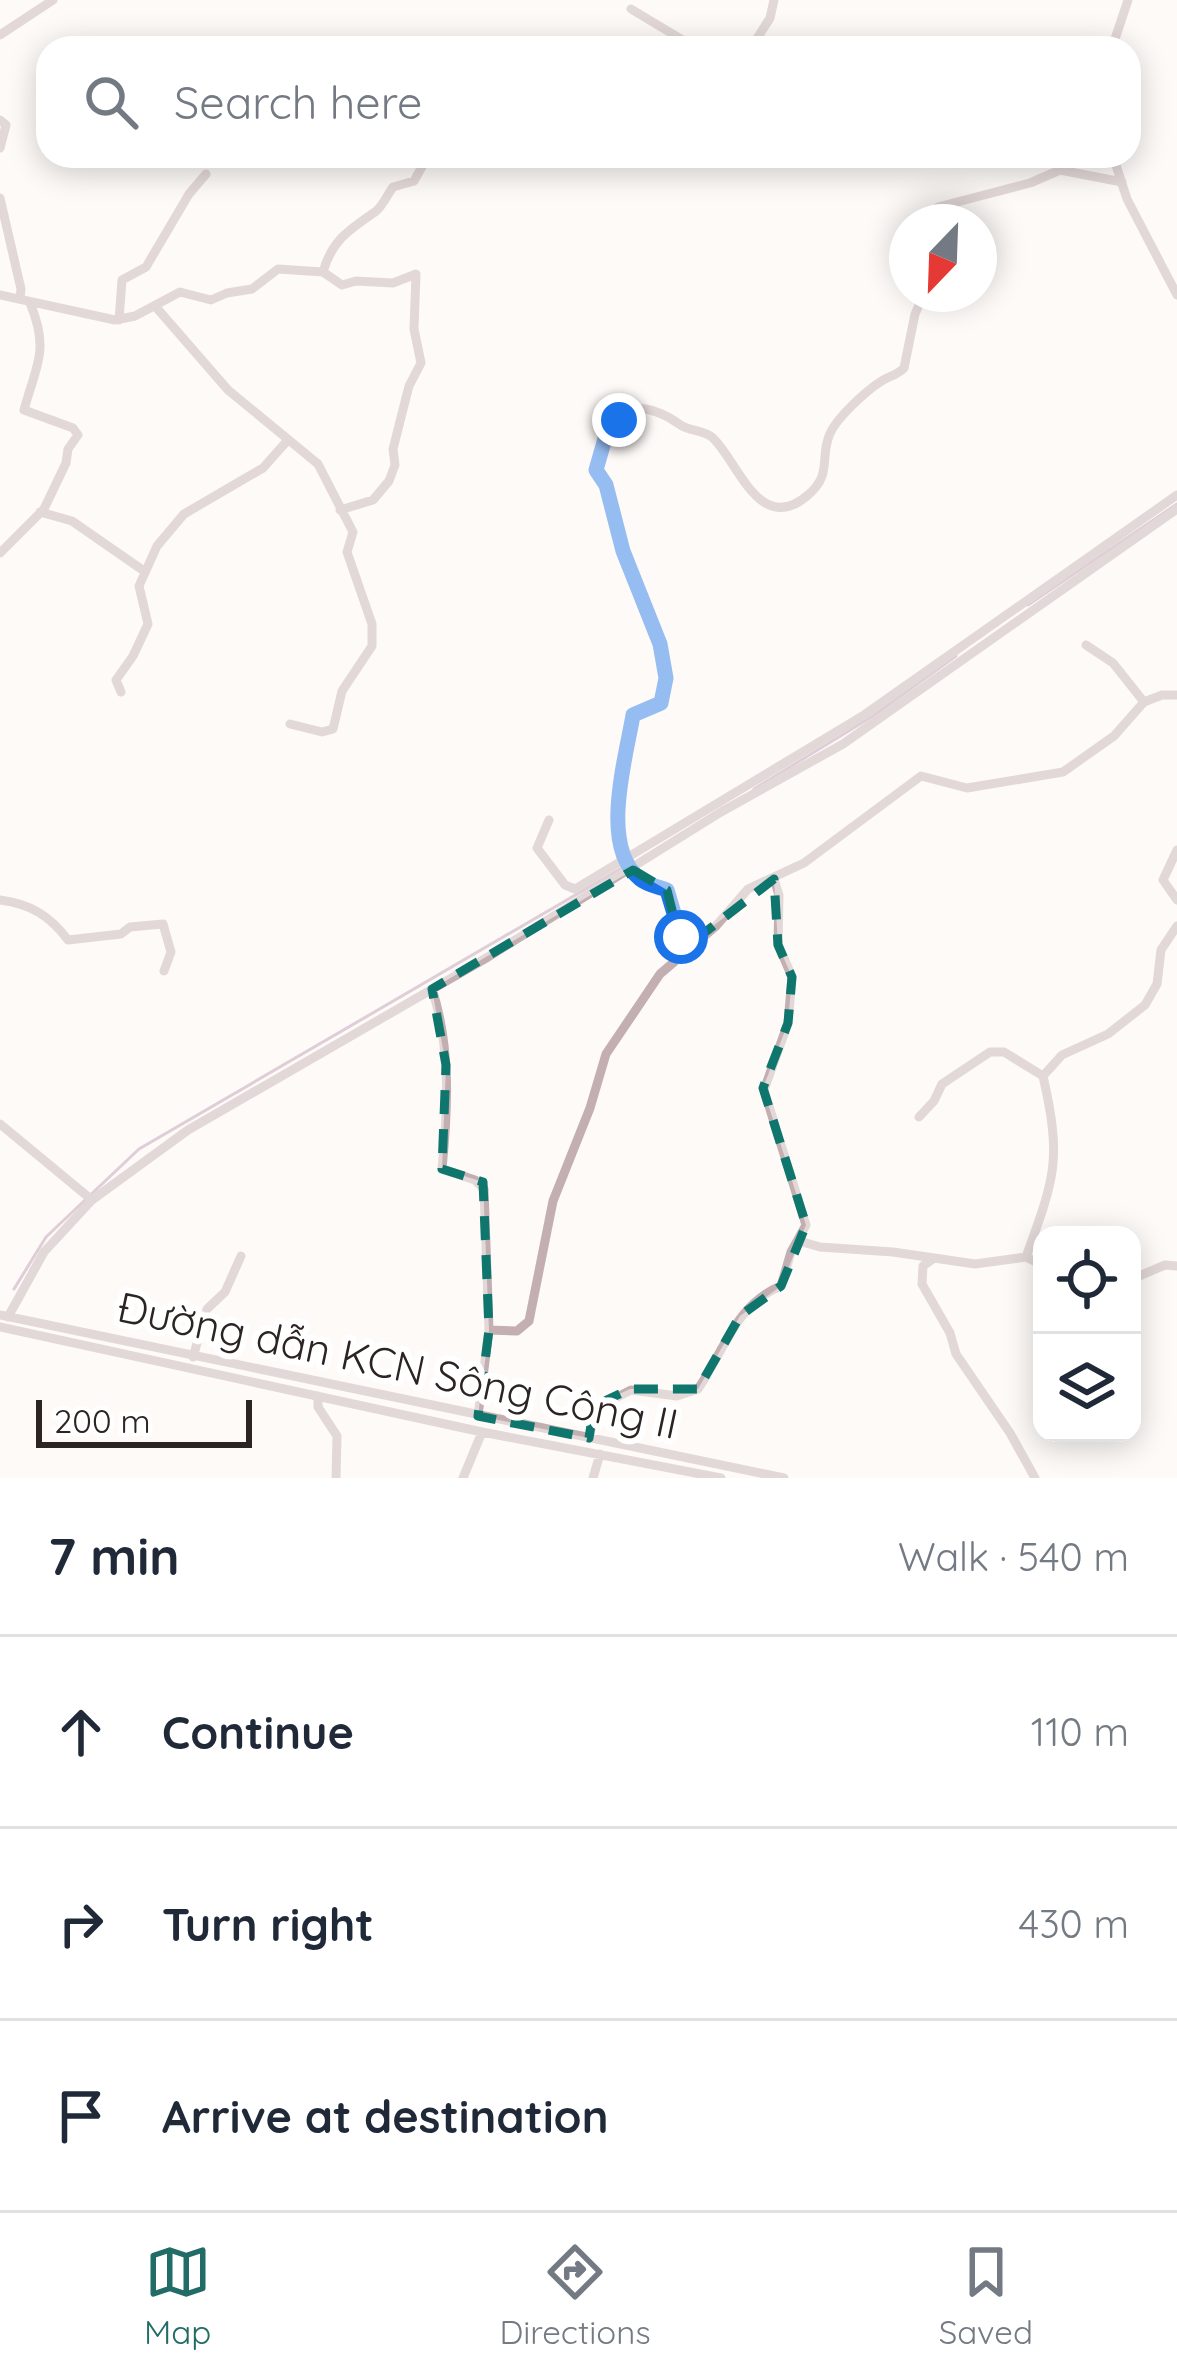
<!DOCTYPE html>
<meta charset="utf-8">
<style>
body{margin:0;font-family:Quicksand,sans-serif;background:#f2f2f3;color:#1f2937}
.controls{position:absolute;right:36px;bottom:36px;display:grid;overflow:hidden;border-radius:24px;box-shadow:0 6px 30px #0003}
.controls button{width:108px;height:108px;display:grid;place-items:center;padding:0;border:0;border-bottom:3px solid #e0e1e3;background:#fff;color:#1f2937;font:60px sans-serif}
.compass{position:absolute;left:889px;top:204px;width:108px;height:108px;border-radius:50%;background:#fff;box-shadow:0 6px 30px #0003;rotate:203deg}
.scale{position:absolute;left:36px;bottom:30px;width:216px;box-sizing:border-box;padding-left:12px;border:6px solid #2b2422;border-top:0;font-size:33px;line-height:42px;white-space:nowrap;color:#2b2422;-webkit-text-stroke:9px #fff;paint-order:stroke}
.stop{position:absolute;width:36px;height:36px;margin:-27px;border:9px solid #1a73e8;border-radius:50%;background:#fff}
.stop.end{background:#1a73e8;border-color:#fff;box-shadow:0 3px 12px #0008}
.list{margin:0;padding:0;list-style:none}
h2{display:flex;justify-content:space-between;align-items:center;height:156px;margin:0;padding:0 48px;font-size:51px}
h2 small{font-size:39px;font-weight:400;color:#747a83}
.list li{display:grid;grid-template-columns:78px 1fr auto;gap:36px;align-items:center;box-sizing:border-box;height:192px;padding:0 48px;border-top:3px solid #e0e1e3}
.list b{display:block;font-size:45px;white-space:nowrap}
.list em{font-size:39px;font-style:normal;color:#747a83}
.icon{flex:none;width:66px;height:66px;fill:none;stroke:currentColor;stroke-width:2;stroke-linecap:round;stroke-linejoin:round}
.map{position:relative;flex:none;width:1177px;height:1478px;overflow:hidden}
.search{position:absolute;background:#fff;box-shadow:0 6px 30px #0003;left:36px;right:36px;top:36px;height:132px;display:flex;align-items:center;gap:30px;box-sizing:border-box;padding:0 42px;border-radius:36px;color:#747a83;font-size:45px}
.sheet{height:732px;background:#fff}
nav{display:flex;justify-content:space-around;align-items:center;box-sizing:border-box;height:168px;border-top:3px solid #e0e1e3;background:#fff;font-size:33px;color:#747a83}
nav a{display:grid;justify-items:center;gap:6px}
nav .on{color:#216c67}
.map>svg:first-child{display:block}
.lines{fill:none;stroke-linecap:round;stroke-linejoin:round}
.stream{stroke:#ba98af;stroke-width:3}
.minor{stroke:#c3afb2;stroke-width:9}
.route{stroke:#1a73e8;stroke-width:15}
.marked{fill:none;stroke:#0f766e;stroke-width:9;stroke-dasharray:24 15;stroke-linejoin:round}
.labels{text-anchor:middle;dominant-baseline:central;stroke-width:12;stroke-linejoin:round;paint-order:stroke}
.street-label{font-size:42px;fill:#2b2422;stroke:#fff}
</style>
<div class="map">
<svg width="1177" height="1478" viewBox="0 0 1177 1478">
<rect width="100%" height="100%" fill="#fefaf8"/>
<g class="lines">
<path class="stream" d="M1028,605L1177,504
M754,789L873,716L956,656
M14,1289L46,1237L139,1149L627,865"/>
<path class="minor" d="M631,9L696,48
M0,35L53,0
M751,48L770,18L774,0
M1112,48L1128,0
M0,120L6,125L0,148
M1113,156L1127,199L1177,295
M0,198L21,289L20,299
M922,222L938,207L1030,183L1060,170L1122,182
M323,272C332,240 349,230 375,212C383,206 387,195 393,187L414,181L428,156
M0,295L115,320L135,316L180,292L211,300L227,293L252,289L278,269L323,272L342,285L356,281L393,283L416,274L414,329L421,363L409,386L393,449L395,465L389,481L373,500L340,510
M155,306L228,390L318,464L353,532L347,552L372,624V646L342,691L333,729L322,732L290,724
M119,320L122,280L146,267L189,194L206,174
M40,512L72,521L144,571
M0,553L44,509L66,463L68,449L78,435L73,428L24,410C36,365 50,351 30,303
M1086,645L1113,663L1144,702
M121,692L116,680L133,656L148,624L139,586L157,546L184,514L263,468L287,441
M549,820L537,848L565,885L575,889L864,715L1177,495
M1177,850L1163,880L1177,900
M0,900C31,904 50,916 68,940L121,934L130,927L163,924L171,952L164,971
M687,948L667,890C659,887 647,885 640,879C599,847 626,758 633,715L661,703L666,678L661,649L623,551L606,485L595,470L606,435L628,409C647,406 665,414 679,424C689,432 703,429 713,438C738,462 760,537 808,495C832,475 820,459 829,436C835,419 865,392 880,382C889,376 896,376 904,368L915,314L924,294
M432,989C451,1047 448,1109 442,1169L475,1180L484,1189L489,1330L478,1416
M1043,1076L1062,1055L1108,1034L1145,1005L1157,984L1161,950L1177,926
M919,1117L934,1101L942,1084L990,1052H1004L1043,1076C1062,1160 1055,1177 1026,1257
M0,1124L92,1200L44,1252L8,1317
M92,1200L188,1130L488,957L721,812L843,744L1177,509
M799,1241L820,1247L893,1252L975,1264L1026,1257L1042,1265
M934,1258L923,1266L922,1284L950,1333L956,1354L1010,1433L1035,1478
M1132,1279L1165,1265L1177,1266
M0,1315L784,1478
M0,1327L482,1432L721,1478
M489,1330L517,1331L529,1321L553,1201L590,1108L606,1054L660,974L716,926L748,889L804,863L921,776L967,788L1063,772L1114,736L1144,702L1162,695H1177
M193,1357L207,1309L225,1292L241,1256
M318,1396V1407L337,1436L336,1478
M589,1438L596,1408L631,1390L677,1396L698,1389C724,1351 736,1304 781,1286L791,1252L806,1225L764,1090L788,1023L792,977L778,944L779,895L774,879
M463,1478L482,1432
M593,1478L600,1454"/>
</g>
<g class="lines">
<path class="route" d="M619,420L606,435L596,470L606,485L623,551L660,644L666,678L661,703L633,715C626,758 599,847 640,879C647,885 659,887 667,890L681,937"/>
</g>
<path d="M0 0H1177V1478H0ZM633,870L667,890L682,950L774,879L778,945L792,977L788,1023L763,1088L806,1225L781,1286L740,1316L698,1389H630L594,1406L589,1438L478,1416L489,1330L483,1182L442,1169L446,1065L432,989Z" fill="#fefaf8" fill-opacity=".55" fill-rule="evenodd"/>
<path class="marked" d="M633,870L667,890L682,950L774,879L778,945L792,977L788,1023L763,1088L806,1225L781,1286L740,1316L698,1389H630L594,1406L589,1438L478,1416L489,1330L483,1182L442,1169L446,1065L432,989Z"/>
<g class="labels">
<g class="street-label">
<text transform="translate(398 1365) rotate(12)">Đường dẫn KCN Sông Công II</text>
</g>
</g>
</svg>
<div class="controls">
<button><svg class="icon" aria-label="locate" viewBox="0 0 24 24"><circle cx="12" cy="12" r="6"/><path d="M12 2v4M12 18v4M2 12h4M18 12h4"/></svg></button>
<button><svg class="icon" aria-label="layers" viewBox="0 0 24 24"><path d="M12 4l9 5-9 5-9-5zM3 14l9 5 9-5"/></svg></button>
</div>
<svg class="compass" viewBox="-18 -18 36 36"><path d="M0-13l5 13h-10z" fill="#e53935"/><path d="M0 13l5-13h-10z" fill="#747a83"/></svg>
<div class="scale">200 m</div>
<div class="stop" style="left:681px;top:937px"></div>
<div class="stop end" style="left:619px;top:420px"></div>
<div class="search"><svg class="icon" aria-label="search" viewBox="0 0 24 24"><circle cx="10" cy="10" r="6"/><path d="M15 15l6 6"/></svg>Search here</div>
</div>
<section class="sheet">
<h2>7 min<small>Walk · 540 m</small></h2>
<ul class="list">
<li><svg class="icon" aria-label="ahead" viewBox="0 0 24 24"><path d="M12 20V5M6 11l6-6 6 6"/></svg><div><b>Continue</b></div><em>110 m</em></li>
<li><svg class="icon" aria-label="right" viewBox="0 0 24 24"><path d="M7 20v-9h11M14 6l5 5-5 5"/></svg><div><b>Turn right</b></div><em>430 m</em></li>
<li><svg class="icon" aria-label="arrive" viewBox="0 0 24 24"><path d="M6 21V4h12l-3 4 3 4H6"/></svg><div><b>Arrive at destination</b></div></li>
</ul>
</section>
<nav>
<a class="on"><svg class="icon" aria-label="map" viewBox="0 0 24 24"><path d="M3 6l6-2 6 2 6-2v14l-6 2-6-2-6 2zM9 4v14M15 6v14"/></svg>Map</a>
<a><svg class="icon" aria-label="directions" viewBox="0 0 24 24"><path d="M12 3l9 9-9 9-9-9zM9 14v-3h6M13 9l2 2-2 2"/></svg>Directions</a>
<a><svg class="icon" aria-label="saved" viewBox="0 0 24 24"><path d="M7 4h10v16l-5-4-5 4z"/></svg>Saved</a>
</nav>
